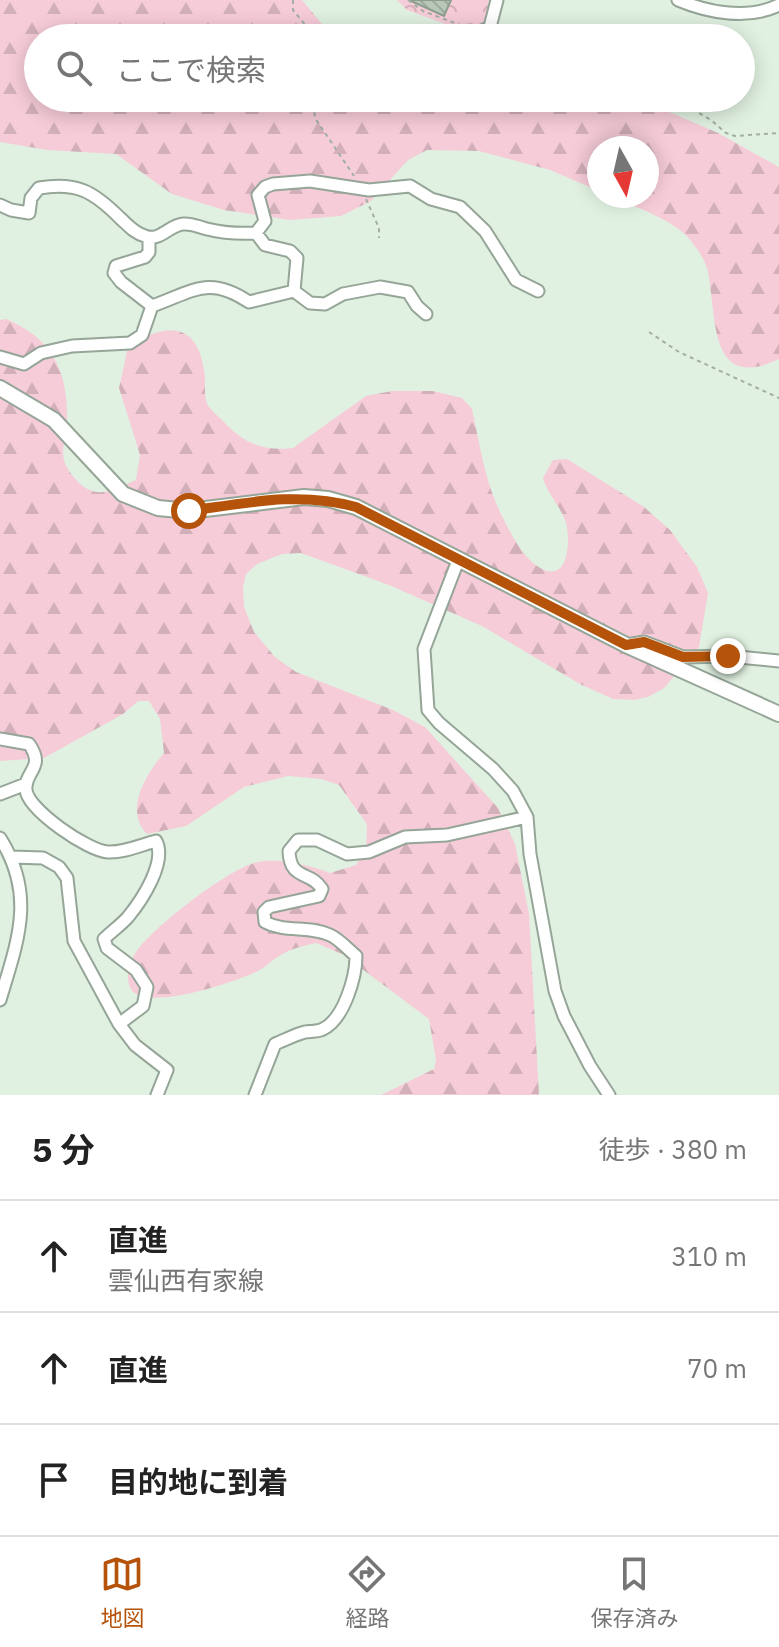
<!DOCTYPE html>
<html lang="ja">
<meta charset="utf-8">
<style>
body{margin:0;font-family:"IBM Plex Sans","Noto Sans JP",sans-serif;background:#f2f2f2;color:#222}
.compass{position:absolute;left:587px;top:136px;width:72px;height:72px;border-radius:50%;background:#fff;box-shadow:0 4px 20px #0003;rotate:172deg}
.stop{position:absolute;width:24px;height:24px;margin:-18px;border:6px solid #b45309;border-radius:50%;background:#fff}
.stop.end{background:#b45309;border-color:#fff;box-shadow:0 2px 8px #0008}
.list{margin:0;padding:0;list-style:none}
h2{display:flex;justify-content:space-between;align-items:center;height:104px;margin:0;padding:0 32px;font-size:34px}
h2 small{font-size:26px;font-weight:400;color:#767676}
.list li{display:grid;grid-template-columns:52px 1fr auto;gap:24px;align-items:center;box-sizing:border-box;height:112px;padding:0 32px;border-top:2px solid #e0e0e0}
.list b{display:block;font-size:30px;white-space:nowrap}
.list p{margin:0;font-size:26px;white-space:nowrap;color:#767676}
.list em{font-size:26px;font-style:normal;color:#767676}
.icon{flex:none;width:44px;height:44px;fill:none;stroke:currentColor;stroke-width:2;stroke-linecap:round;stroke-linejoin:round}
.map{position:relative;flex:none;width:779px;height:1095px;overflow:hidden}
.search{position:absolute;background:#fff;box-shadow:0 4px 20px #0003;left:24px;right:24px;top:24px;height:88px;display:flex;align-items:center;gap:20px;box-sizing:border-box;padding:0 28px;border-radius:44px;color:#767676;font-size:30px}
.sheet{height:440px;background:#fff}
nav{display:flex;justify-content:space-around;align-items:center;box-sizing:border-box;height:112px;border-top:2px solid #e0e0e0;background:#fff;font-size:22px;color:#767676}
nav a{display:grid;justify-items:center;gap:4px}
nav .on{color:#b45309}
.map>svg:first-child{display:block}
.forest{fill:url(#forest-firs)}
.park{fill:url(#park-crowns)}
.building{fill:url(#building-back-hatch);stroke:#8d9d8e;stroke-width:2}
.lines{fill:none;stroke-linecap:round;stroke-linejoin:round}
.minor-casing{stroke:#95a597;stroke-width:15}
.major-casing{stroke:#95a597;stroke-width:18}
.path{stroke:#a2afa3;stroke-width:2;stroke-dasharray:4 4;stroke-linecap:butt}
.minor{stroke:#fff;stroke-width:11}
.major{stroke:#fff;stroke-width:14}
.route{stroke:#b45309;stroke-width:10}
</style>
<div class="map">
<svg width="779" height="1095" viewBox="0 0 779 1095">
<defs>
<pattern id="forest-firs" width="22" height="20" patternUnits="userSpaceOnUse" patternTransform="scale(2)"><rect width="22" height="20" fill="#f6ccd8"/><path d="M5 1l3.5 6h-7zM16 11l3.5 6h-7z" fill="#d2afb9"/></pattern>
<pattern id="park-crowns" width="20" height="18" patternUnits="userSpaceOnUse" patternTransform="scale(2)"><rect width="20" height="18" fill="#f6ccd8"/><path d="M2 6a3 3 0 1 1 6 0M12 15a3 3 0 1 1 6 0" fill="none" stroke="#d2afb9"/></pattern>
<pattern id="building-back-hatch" width="6" height="6" patternUnits="userSpaceOnUse" patternTransform="scale(2)"><rect width="6" height="6" fill="#b7c7b8"/><path d="M-1 5l2 2M0 0l6 6M5-1l2 2" fill="none" stroke="#9dab9e"/></pattern>
</defs>
<rect width="100%" height="100%" fill="#e0f1e1"/>
<path class="forest" d="M0,0H302L327,30L348,38H38V98H637L718,133L779,167V359C708,393 717,317 708,272C706,263 700,252 694,245C679,221 635,207 610,196H647V148H599V191L550,170L479,151L427,150L408,160L371,201L341,216L290,220L224,210L172,194L116,154L47,150L0,142Z
M6,319C56,340 69,375 67,428C66,436 63,444 63,452C63,460 67,469 72,475C93,502 109,492 136,480L140,455L119,388L128,347C163,324 196,319 204,370C206,380 204,392 206,401C208,408 217,415 222,420C242,442 262,452 293,448L366,396L392,391H433L462,398L472,409C480,445 485,483 502,516C510,532 522,556 537,566C567,586 570,547 567,527C563,508 548,496 543,478L553,460L567,459L644,507L670,530L697,567L708,593L699,647L664,688L648,697L634,700L613,699L580,684L482,626L389,585L301,553L282,554L257,564L246,574L243,587L244,607L254,632L275,657L296,672L393,710L425,727L498,808L515,844L529,914L539,1095H381L434,1069L436,1060L429,1019L342,954L316,943C304,946 292,948 281,955C273,959 265,968 256,972C237,981 140,1015 130,987C125,975 130,962 136,952C152,928 230,867 258,862C280,858 309,865 330,873L356,865L366,848L367,824L339,785L321,779L288,776L244,787L186,826L147,834C123,810 147,773 164,753L160,719L149,701H138L123,714L44,758L0,761V320Z"/>
<path class="park" d="M397,0H489L485,24L470,33L407,10Z"/>
<path class="building" d="M409,0H451L444,16Z"/>
<g class="lines">
<defs>
<path id="minor" d="M678,0C709,13 748,20 779,5
M480,32L490,27L497,0
M0,205L11,210L29,213L31,198L39,188C77,182 93,191 120,218C128,225 134,233 145,236C160,242 169,225 183,224C192,223 198,227 207,229C223,233 239,234 256,233L265,221L258,195L265,187L273,184L310,181L369,190L410,186L431,199L460,207L485,231L516,280L538,291
M256,233L265,245L290,251L297,258L294,291
M149,238V252L145,257L116,266L114,273L121,282L152,306
M0,357L24,364L41,353L72,346L130,343L142,335L152,306C194,291 209,275 249,302L294,291L310,303L325,304L343,294L380,287L408,292L417,306L426,314
M459,558L424,649L428,710L439,723L493,769L513,791L527,817L530,854L555,991L564,1016L590,1066L609,1095
M627,645L644,642L683,657L728,656L779,661
M0,739L29,744C46,768 24,771 26,790C28,810 88,851 108,852C123,853 141,845 156,841C167,862 142,900 128,917C121,925 112,931 104,939L107,948L136,970L147,987L143,1006L119,1024
M0,794L26,784
M0,838C36,895 18,940 0,1000
M12,857L43,858L59,867L67,878L74,941L119,1024L135,1045L167,1070L157,1095
M255,1095L275,1044C285,1040 294,1035 305,1032C310,1031 318,1032 323,1029C344,1019 356,977 356,956C348,949 339,939 330,935C309,925 285,933 265,922L264,912L269,907L319,896L322,889C310,870 290,881 289,851L298,840H317L347,854L369,852L405,837L447,835L527,817"/>
<path id="major" d="M0,388L54,420L123,494L158,508L189,511L304,497L328,499L356,507L626,645L779,714"/>
</defs>
<use href="#minor" class="minor-casing"/>
<use href="#major" class="major-casing"/>
<path class="path" d="M293,0V10L316,38
M408,0L423,11L468,28
M498,34L521,38
M320,98L314,109L315,118L354,176
M638,98L683,104L711,120L726,133L735,136L779,133
M366,199L379,228V238
M649,332L679,352L779,398"/>
<use href="#minor" class="minor"/>
<use href="#major" class="major"/>
</g>
<g class="lines">
<path class="route" d="M189,511C246,503 299,491 356,507L626,645L644,642L683,657L728,656"/>
</g>
</svg>
<svg class="compass" viewBox="-18 -18 36 36"><path d="M0-13l5 13h-10z" fill="#e53935"/><path d="M0 13l5-13h-10z" fill="#767676"/></svg>
<div class="stop" style="left:189px;top:511px"></div>
<div class="stop end" style="left:728px;top:656px"></div>
<div class="search"><svg class="icon" aria-label="search" viewBox="0 0 24 24"><circle cx="10" cy="10" r="6"/><path d="M15 15l6 6"/></svg>ここで検索</div>
</div>
<section class="sheet">
<h2>5 分<small>徒歩 · 380 m</small></h2>
<ul class="list">
<li><svg class="icon" aria-label="ahead" viewBox="0 0 24 24"><path d="M12 20V5M6 11l6-6 6 6"/></svg><div><b>直進</b><p>雲仙西有家線</p></div><em>310 m</em></li>
<li><svg class="icon" aria-label="ahead" viewBox="0 0 24 24"><path d="M12 20V5M6 11l6-6 6 6"/></svg><div><b>直進</b></div><em>70 m</em></li>
<li><svg class="icon" aria-label="arrive" viewBox="0 0 24 24"><path d="M6 21V4h12l-3 4 3 4H6"/></svg><div><b>目的地に到着</b></div></li>
</ul>
</section>
<nav>
<a class="on"><svg class="icon" aria-label="map" viewBox="0 0 24 24"><path d="M3 6l6-2 6 2 6-2v14l-6 2-6-2-6 2zM9 4v14M15 6v14"/></svg>地図</a>
<a><svg class="icon" aria-label="directions" viewBox="0 0 24 24"><path d="M12 3l9 9-9 9-9-9zM9 14v-3h6M13 9l2 2-2 2"/></svg>経路</a>
<a><svg class="icon" aria-label="saved" viewBox="0 0 24 24"><path d="M7 4h10v16l-5-4-5 4z"/></svg>保存済み</a>
</nav>
